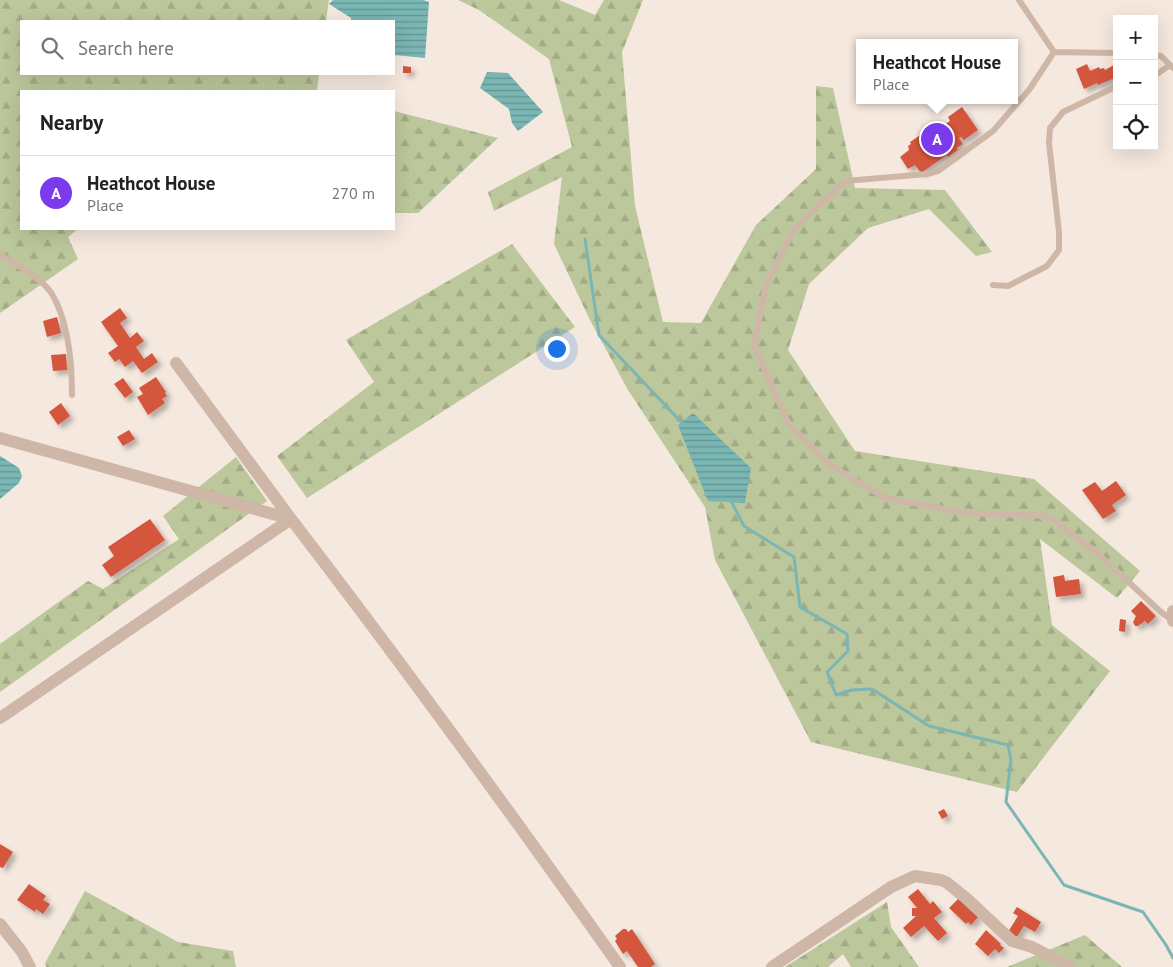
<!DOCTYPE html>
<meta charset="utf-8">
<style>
body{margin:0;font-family:"PT Sans",sans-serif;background:#f6f6f6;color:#202124}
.controls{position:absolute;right:15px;top:15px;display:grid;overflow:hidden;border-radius:0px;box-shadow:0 5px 20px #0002}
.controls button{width:45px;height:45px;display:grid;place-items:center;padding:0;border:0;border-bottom:1px solid #e0e0e0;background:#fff;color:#202124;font:25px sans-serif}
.you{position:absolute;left:556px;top:348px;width:18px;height:18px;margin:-12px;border:4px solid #fff;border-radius:50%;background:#1a73e8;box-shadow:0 0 0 8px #1a73e833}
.badge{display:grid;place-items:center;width:32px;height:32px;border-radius:50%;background:#7c3aed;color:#fff;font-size:16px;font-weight:700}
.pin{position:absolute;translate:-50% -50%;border:2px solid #fff;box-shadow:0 1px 5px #0006}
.popup{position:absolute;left:856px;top:39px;width:162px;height:65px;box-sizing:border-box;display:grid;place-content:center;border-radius:0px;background:#fff;filter:drop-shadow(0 1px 4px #0005);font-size:16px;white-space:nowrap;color:#757577}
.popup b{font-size:19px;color:#202124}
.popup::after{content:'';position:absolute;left:50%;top:100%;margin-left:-10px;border:10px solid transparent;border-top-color:#fff}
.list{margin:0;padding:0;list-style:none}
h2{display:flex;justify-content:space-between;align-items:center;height:65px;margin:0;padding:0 20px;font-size:21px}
h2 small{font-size:16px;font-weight:400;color:#757577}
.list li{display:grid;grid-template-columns:32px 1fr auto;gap:15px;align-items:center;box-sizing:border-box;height:75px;padding:0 20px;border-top:1px solid #e0e0e0}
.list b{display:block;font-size:19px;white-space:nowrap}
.list p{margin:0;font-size:16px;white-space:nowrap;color:#757577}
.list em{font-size:16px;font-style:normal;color:#757577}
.icon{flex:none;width:28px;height:28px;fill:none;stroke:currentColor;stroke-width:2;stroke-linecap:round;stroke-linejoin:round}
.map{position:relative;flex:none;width:1173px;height:967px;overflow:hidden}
.search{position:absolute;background:#fff;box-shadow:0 5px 20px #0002;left:20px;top:20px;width:375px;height:55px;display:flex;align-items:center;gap:12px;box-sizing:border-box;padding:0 18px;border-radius:0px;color:#757577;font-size:19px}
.panel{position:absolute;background:#fff;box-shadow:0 5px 20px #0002;left:20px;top:90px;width:375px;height:140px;border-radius:0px}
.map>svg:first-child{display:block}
.forest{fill:url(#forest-firs)}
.water{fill:url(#water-rules)}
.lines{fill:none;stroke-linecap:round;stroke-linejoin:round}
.stream{stroke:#79b6b4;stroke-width:3}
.building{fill:#d3563e;filter:url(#shadow)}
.lane{stroke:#cfb7a8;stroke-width:6}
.street{stroke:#cfb7a8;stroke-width:12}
</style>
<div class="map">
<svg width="1173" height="967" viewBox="0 0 1173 967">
<defs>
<pattern id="forest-firs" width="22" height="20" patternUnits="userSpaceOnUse" patternTransform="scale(1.25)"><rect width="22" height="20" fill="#bcc79b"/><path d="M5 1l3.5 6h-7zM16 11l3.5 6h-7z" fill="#a2ab86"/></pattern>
<pattern id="water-rules" width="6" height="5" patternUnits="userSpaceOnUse" patternTransform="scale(1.25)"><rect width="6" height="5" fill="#79b6b4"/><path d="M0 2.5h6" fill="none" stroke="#649492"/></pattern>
<filter id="shadow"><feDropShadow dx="4" dy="4" stdDeviation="2.5" flood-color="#0004"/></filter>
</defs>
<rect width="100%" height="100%" fill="#f5e8de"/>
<path class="forest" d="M0,0H329L326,21H21V74H319L317,90L319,91H21V229H78L68,237L78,259L0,313Z
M458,0H559L595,15L604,0H643L622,52L635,206L663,322L701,323L756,225L816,169V86L833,88L855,188L945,190L992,252L976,256L929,209L868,228L809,284L788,350L855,451L1034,479L1140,571L1117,598L1040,539L1052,625L1110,671L1017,792L811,742L715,560L705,507L628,390L590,320L554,244L562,177L494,211L488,192L572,147L549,59L479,10Z
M394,111L498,138L418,213H394Z
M512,244L575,327L307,498L277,456L374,382L346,340Z
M236,457L267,501L0,692V644L88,581L103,589L179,539L163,516Z
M85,891L178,942L233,951L236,967H46L45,963Z
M887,902L891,927L919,967H851L843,954L828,967H785Z
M1085,935L1122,967H1007Z"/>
<path class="water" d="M333,0H423L429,2L425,58L394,55V21H351V18L329,4Z
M487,72L508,73L543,112L518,131L512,123L509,109L480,88Z
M693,413L751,468L745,503L708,501L678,425Z
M0,456L19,468L22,476L19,483L0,499Z"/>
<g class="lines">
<path class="stream" d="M585,239L599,335L683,424
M730,499L744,526L794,557L800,607L847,634L848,651L827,672L836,695L852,690L872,689L929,726L1008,745L1011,760L1006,802L1064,885L1143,912L1166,945L1173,958"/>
</g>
<path class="building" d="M1117,62V77L1098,85L1097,83L1084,89L1076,69L1087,64L1090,71L1099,67L1100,69L1104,68L1105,70L1114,65V64Z
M403,66L411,67V73H403Z
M962,107L978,130L964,140L961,137L959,138L963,144L957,148L958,150L948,157L947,155L921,173L915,165L908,169L900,157L909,150L908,146L911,144L910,142L935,125L938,129L950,121L948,117Z
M120,308L127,318L120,323L130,338L137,332L144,341L136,347L144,359L152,353L158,362L142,373L133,361L125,367L119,359L115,362L108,353L118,346L101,322Z
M57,317L61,333L47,337L43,321Z
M66,354L67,370L53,371L51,355Z
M156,377L166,392L165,393L167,396L162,399L165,403L148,415L137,397L143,394L139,388Z
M123,378L133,392L125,398L114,384Z
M61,403L70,416L58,425L49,412Z
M129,430L135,439L123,446L117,437Z
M1116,481L1126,495L1112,505L1116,511L1103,519L1082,490L1095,482L1102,491Z
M150,519L165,540L111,577L102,565L114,556L108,547Z
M1064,575L1065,581L1079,579L1081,594L1056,597L1053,577Z
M1141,601L1156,616L1148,624L1145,621L1138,626H1135L1133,622L1136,616L1131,611Z
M1120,619L1126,620L1125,632L1119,631Z
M944,809L948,816L942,819L938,812Z
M0,844L13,852L3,868L0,867Z
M29,884L46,896L43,900L50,904L43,914L36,909L35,912L17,900Z
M918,889L930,904L933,901L942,912L934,918L947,933L938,941L924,926L911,937L903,928L916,916H912V908H917L908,897Z
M960,897L979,916L971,925L968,922L966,924L949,908Z
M1017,907L1041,922L1035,932L1024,926L1016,938L1008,932L1018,916L1013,913Z
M623,929H626L628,932L632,929L655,964L651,967H638L627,951L623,954L615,941L617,939L615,936Z
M986,930L1001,944L1000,945L1004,948L999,953L995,949L988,956L975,944Z"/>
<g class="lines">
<path class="lane" d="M1019,0L1054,52
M1117,53L1054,52L1029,90L993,131L938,171L927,174L845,181L794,229L766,285L754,345L788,423L830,465L885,498L966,513L1048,516L1096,552L1161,612L1172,620
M1154,55L1161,56L1173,68
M1154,76L1170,65
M0,255C17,264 42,278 52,294C69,323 72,362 72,395
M993,285L1008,286L1047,266L1059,250V232L1049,143L1050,128L1063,112L1117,86"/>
<path class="street" d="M176,363L291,519
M0,438L291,519
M1173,611V621
M0,718L291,519C404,666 513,816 620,967
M0,924L22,952L30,967
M772,967L891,887L915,876L941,880L946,882L966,898L1012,941L1032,947L1071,967"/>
</g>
</svg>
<div class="controls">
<button>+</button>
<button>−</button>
<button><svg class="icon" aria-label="locate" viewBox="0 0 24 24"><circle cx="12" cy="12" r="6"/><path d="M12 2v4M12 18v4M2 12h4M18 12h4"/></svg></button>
</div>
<div class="you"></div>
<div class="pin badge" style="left:937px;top:139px">A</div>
<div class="popup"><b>Heathcot House</b>Place</div>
<div class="search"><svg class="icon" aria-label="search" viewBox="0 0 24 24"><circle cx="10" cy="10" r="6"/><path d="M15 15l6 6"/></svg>Search here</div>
<section class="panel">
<h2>Nearby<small></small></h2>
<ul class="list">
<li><span class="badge">A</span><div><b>Heathcot House</b><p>Place</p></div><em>270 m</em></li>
</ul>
</section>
</div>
